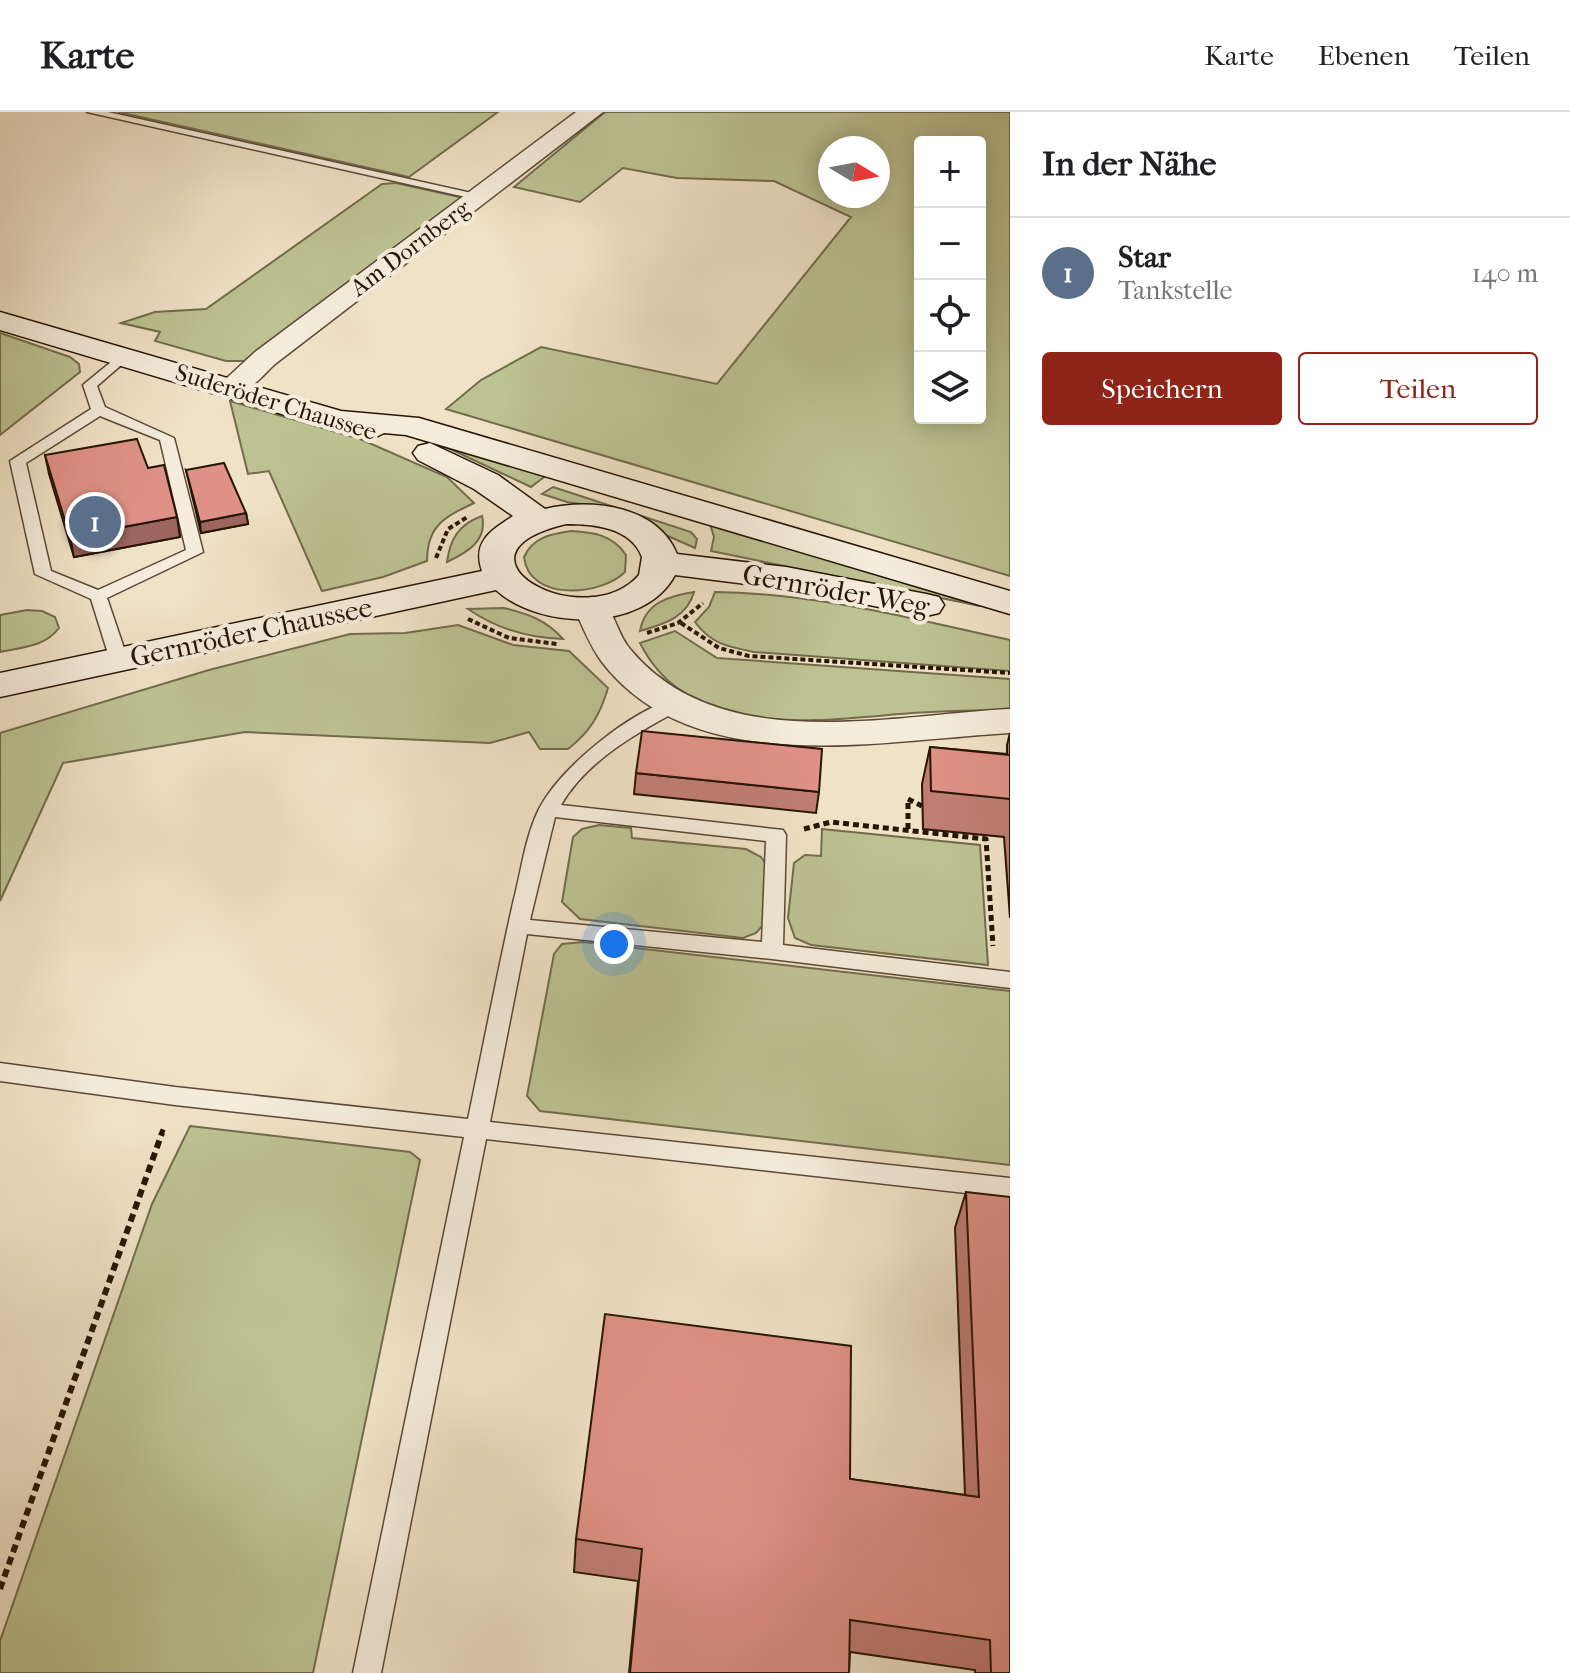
<!DOCTYPE html>
<html lang="de">
<meta charset="utf-8">
<style>
body{margin:0;font-family:"IM FELL French Canon",serif;background:#f6f6f6;color:#202124}
.controls{position:absolute;right:24px;top:24px;display:grid;overflow:hidden;border-radius:8px;box-shadow:0 4px 20px #0003}
.controls button{width:72px;height:72px;display:grid;place-items:center;padding:0;border:0;border-bottom:2px solid #e0e0e0;background:#fff;color:#202124;font:40px sans-serif}
.compass{position:absolute;left:818px;top:24px;width:72px;height:72px;border-radius:50%;background:#fff;box-shadow:0 4px 20px #0003;rotate:100deg}
.you{position:absolute;left:614px;top:832px;width:28px;height:28px;margin:-20px;border:6px solid #fff;border-radius:50%;background:#1a73e8;box-shadow:0 0 0 12px #1a73e833}
.badge{display:grid;place-items:center;width:52px;height:52px;border-radius:50%;background:#8f2418;color:#fff;font-size:26px;font-weight:700}
.pin{position:absolute;translate:-50% -50%;border:4px solid #fff;box-shadow:0 2px 8px #0006}
.list{margin:0;padding:0;list-style:none}
h2{display:flex;justify-content:space-between;align-items:center;height:104px;margin:0;padding:0 32px;font-size:34px}
h2 small{font-size:26px;font-weight:400;color:#757577}
.list li{display:grid;grid-template-columns:52px 1fr auto;gap:24px;align-items:center;box-sizing:border-box;height:112px;padding:0 32px;border-top:2px solid #e0e0e0}
.list b{display:block;font-size:30px;white-space:nowrap}
.list p{margin:0;font-size:26px;white-space:nowrap;color:#757577}
.list em{font-size:26px;font-style:normal;color:#757577}
.actions{display:flex;gap:16px;padding:24px 32px}
.actions a{flex:1;padding:18px 0;border:2px solid #8f2418;border-radius:8px;text-align:center;font-size:28px;color:#8f2418}
.actions .main{background:#8f2418;color:#fff}
.icon{flex:none;width:44px;height:44px;fill:none;stroke:currentColor;stroke-width:2;stroke-linecap:round;stroke-linejoin:round}
.map{position:relative;flex:none;width:1010px;height:1561px;overflow:hidden}
header{display:flex;align-items:center;gap:48px;box-sizing:border-box;height:112px;padding:0 40px;background:#fff;border-bottom:2px solid #e0e0e0}
header strong{font-size:38px}
nav{display:flex;gap:44px;margin-inline-start:auto;font-size:28px}
main{display:flex}
aside{flex:1;background:#fff}
.map>svg:first-child{display:block}
.green{fill:#bdc293;stroke:#726c4c;stroke-width:2;fill-rule:evenodd}
.lines{fill:none;stroke-linecap:round;stroke-linejoin:round}
.lane-casing{stroke:#594836;stroke-width:3}
.street-casing{stroke:#594836;stroke-width:3}
.secondary-casing{stroke:#271505;stroke-width:3}
.path-far2{stroke:#271505;stroke-width:4;stroke-dasharray:5 3;stroke-linecap:butt}
.path-far1{stroke:#271505;stroke-width:5;stroke-dasharray:6 4;stroke-linecap:butt}
.path{stroke:#271505;stroke-width:6;stroke-dasharray:8 5;stroke-linecap:butt}
.lane{fill:#f5ecdb;fill-rule:evenodd}
.street{fill:#f5ecdb;fill-rule:evenodd}
.secondary{fill:#f5ecdb;fill-rule:evenodd}
.wall{fill:#c07d74;stroke:#271505;stroke-width:2}
.shaded-wall{fill:#9c665e;stroke:#271505;stroke-width:2}
.building{fill:#df9187;stroke:#271505;stroke-width:2}
.labels{text-anchor:middle;dominant-baseline:central;stroke-width:8;stroke-linejoin:round;paint-order:stroke}
.far-street-label{font-size:24px;fill:#271505;stroke:#f5ecdb}
.street-label{font-size:28px;fill:#271505;stroke:#f5ecdb}
</style>
<header>
<strong>Karte</strong>
<nav><a>Karte</a><a>Ebenen</a><a>Teilen</a></nav>
</header>
<main>
<div class="map">
<svg width="1010" height="1561" viewBox="0 0 1010 1561">
<rect width="100%" height="100%" fill="#f0e2c7"/>
<filter id="stains"><feTurbulence type="fractalNoise" baseFrequency=".0025" numOctaves="4"/><feColorMatrix values="0 0 0 0 .2 0 0 0 0 .09 0 0 0 0 .02 0 0 0 .5 -.17"/></filter>
<radialGradient id="worn" r=".72"><stop offset=".6" stop-color="#630" stop-opacity="0"/><stop offset="1" stop-color="#630" stop-opacity=".3"/></radialGradient>
<path class="green" d="M118,0H498L409,65Z
M605,0H1010V464L446,297L481,268L541,235L717,272L851,105L774,69L677,66L623,56L580,90L514,75ZM920,30H980V306H920ZM830,36H878V84H830Z
M396,71L464,86L244,249H226L155,229L160,220L121,211L155,200L206,197L382,72Z
M0,221L70,245L79,252L80,260L0,323Z
M230,289L360,327L447,365L474,391C445,405 427,413 427,449L383,465L322,479L269,359L248,362Z
M433,329L548,362L531,375Z
M553,375L691,420L697,427L695,436L602,395L567,390L542,382Z
M482,404C488,429 466,441 447,450C450,427 459,412 482,404Z
M710,412L980,494L711,439L714,425Z
M571,419C593,420 613,423 626,443L625,460C601,484 529,490 524,445C533,425 551,422 571,419Z
M694,480C687,506 663,512 640,519C645,491 668,484 694,480Z
M715,480C815,481 913,507 1010,528V559L754,540C728,535 711,532 695,510L709,495Z
M504,496C529,502 546,508 563,527C528,526 497,517 468,497Z
M27,498L42,499L55,505L59,516C45,535 22,535 0,540V503Z
M458,513L513,533L569,539L608,576C600,603 590,620 568,637H540L529,620L490,631L245,620L63,651L0,789V621L209,558L350,522L405,521Z
M675,519L717,546L1010,567V598C977,598 944,599 912,601C820,608 690,631 640,531Z
M599,713L631,716L632,726L746,737L761,745L768,755L764,812L756,821L743,826L580,807L562,790L573,725L582,717Z
M822,717L980,733L988,853L811,833L795,826L788,806L794,751L805,743L821,744Z
M583,830L1010,879V1053L540,999L527,984L554,842L562,832Z
M190,1014L410,1040L420,1048L313,1561H0V1529L152,1092Z"/>
<g class="lines">
<defs>
<path id="lane" d="M87,0H108L485,84L479,88Z
M122,241L129,245L127,248L97,274L105,295L174,326L203,440L107,486L128,548L119,553L110,548L91,487L35,462L10,349L91,297L83,273ZM100,304L160,328L186,438L98,478L51,459L26,351Z
M675,587L684,593L681,597C638,620 586,649 561,693L783,718L786,723L783,833L1010,860V876L772,847L527,822L490,1010L1010,1066V1086L486,1027L381,1561H353L464,1025L175,993L0,969V951L175,975L468,1007C483,935 497,863 513,791C521,761 525,725 539,697C560,656 630,599 675,587ZM555,705L766,729L762,830L530,808Z"/>
<path id="street" d="M576,0H603L275,252C259,267 245,287 221,281L217,275L255,240Z
M592,485L604,489C615,503 618,523 630,537C719,645 889,603 1010,597V621C882,628 693,669 602,550C590,534 583,515 574,496L580,489Z"/>
<path id="secondary" d="M0,200L341,299L419,306L1010,479V502L406,323L384,321L370,328L359,325L0,218Z
M430,331L498,363L545,397C590,386 657,393 677,442L786,455L926,482L939,485L944,493L939,501L926,504L786,477L675,463C644,521 539,518 496,478L0,585V561L482,459C472,430 490,419 513,404L474,377L418,348L413,341L418,334ZM566,412C593,412 631,415 642,445L639,463C585,525 436,443 566,412Z"/>
</defs>
<use href="#lane" class="lane-casing"/>
<use href="#street" class="street-casing"/>
<use href="#secondary" class="secondary-casing"/>
<path class="path-far2" d="M436,446L448,417L469,404
M468,507L509,526L557,532
M681,511L719,536L749,544L1010,561
M647,521L678,511L703,491"/>
<path class="path-far1" d="M804,717L831,710L986,727L993,834
M908,717V687L922,694
M161,1023L164,1015"/>
<path class="path" d="M0,1477L162,1021"/>
<use href="#lane" class="lane"/>
<use href="#street" class="street"/>
<use href="#secondary" class="secondary"/>
</g>
<path class="wall" d="M45,343L148,356L177,405L180,425L74,445L49,362Z
M186,358L246,401L248,412L201,421Z
M1010,621V806L1004,725L923,717L922,672L930,635L1007,642V633Z
M636,661L819,680L816,701L634,682Z
M966,1080L1010,1561H975V1558L850,1540L849,1561H629L638,1469L574,1460L576,1427L850,1367L965,1383L955,1116Z"/>
<path class="shaded-wall" d="M246,401L248,412L201,421L200,410Z
M177,405L180,425L74,445L70,425Z"/>
<path class="building" d="M137,327L148,356L164,353L177,405L70,425L45,343Z
M224,351L246,401L200,410L186,358Z
M642,619L822,637L819,680L636,661Z
M930,635L1010,643V687L931,679Z
M966,1080L1010,1085V1561H991L990,1528L850,1508L849,1561H630L642,1437L576,1427L605,1202L851,1234L850,1367L979,1385Z"/>
<g class="labels">
<g class="far-street-label">
<text transform="translate(410 136) rotate(-37)">Am Dornberg</text>
<text transform="translate(276 290) rotate(17)">Suderöder Chaussee</text>
</g>
<g class="street-label">
<text transform="translate(836 478) rotate(10)">Gernröder Weg</text>
<text transform="translate(251 520) rotate(-12)">Gernröder Chaussee</text>
</g>
</g>
<rect width="100%" height="100%" filter="url(#stains)"/>
<rect width="100%" height="100%" fill="url(#worn)"/>
</svg>
<div class="controls">
<button>+</button>
<button>−</button>
<button><svg class="icon" aria-label="locate" viewBox="0 0 24 24"><circle cx="12" cy="12" r="6"/><path d="M12 2v4M12 18v4M2 12h4M18 12h4"/></svg></button>
<button><svg class="icon" aria-label="layers" viewBox="0 0 24 24"><path d="M12 4l9 5-9 5-9-5zM3 14l9 5 9-5"/></svg></button>
</div>
<svg class="compass" viewBox="-18 -18 36 36"><path d="M0-13l5 13h-10z" fill="#e53935"/><path d="M0 13l5-13h-10z" fill="#757577"/></svg>
<div class="you"></div>
<div class="pin badge" style="left:95px;top:410px;background:#5c6f8a">1</div>
</div>
<aside>
<h2>In der Nähe<small></small></h2>
<ul class="list">
<li><span class="badge" style="background:#5c6f8a">1</span><div><b>Star</b><p>Tankstelle</p></div><em>140 m</em></li>
</ul>
<div class="actions"><a class="main">Speichern</a><a>Teilen</a></div>
</aside>
</main>
